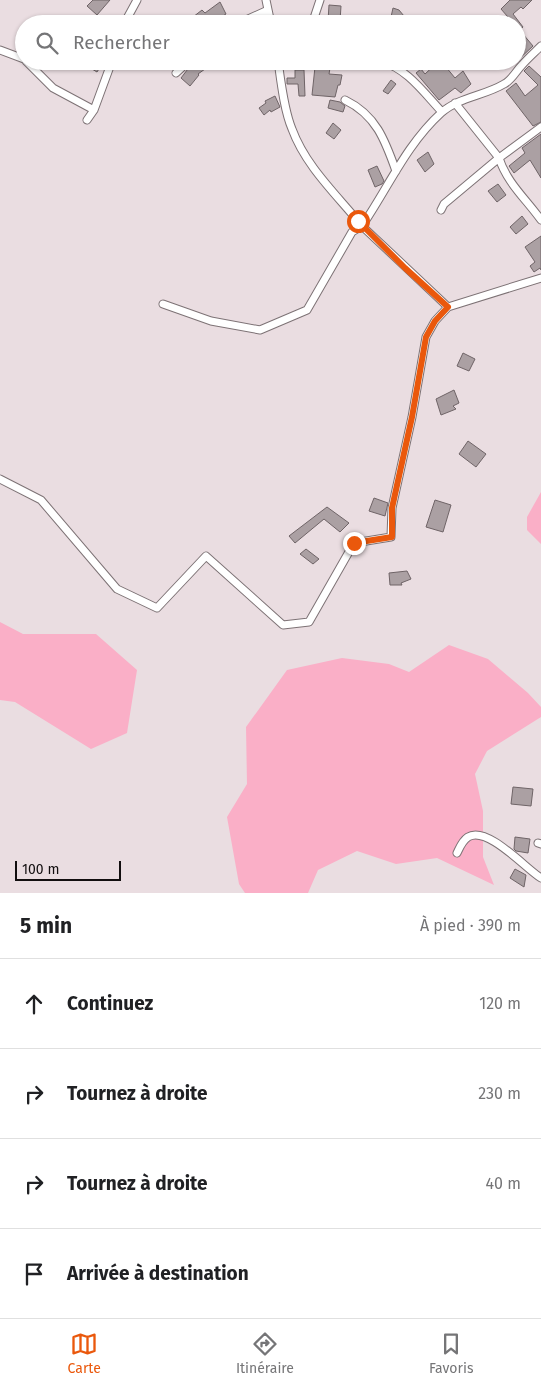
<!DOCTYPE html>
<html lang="fr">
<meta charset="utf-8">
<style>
body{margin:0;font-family:"Fira Sans",sans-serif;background:#f2f2f2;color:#202124}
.scale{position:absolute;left:15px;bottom:12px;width:106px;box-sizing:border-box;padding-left:5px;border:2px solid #120e0f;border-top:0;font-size:14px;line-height:18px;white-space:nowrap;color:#120e0f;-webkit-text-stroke:4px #eadde1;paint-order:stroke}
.stop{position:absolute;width:15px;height:15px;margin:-11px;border:4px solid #ea580c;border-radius:50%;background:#fff}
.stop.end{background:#ea580c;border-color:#fff;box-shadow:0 1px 5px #0008}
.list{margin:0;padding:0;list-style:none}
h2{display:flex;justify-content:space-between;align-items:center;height:65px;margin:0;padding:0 20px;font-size:21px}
h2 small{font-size:16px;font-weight:400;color:#757577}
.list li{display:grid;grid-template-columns:32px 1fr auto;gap:15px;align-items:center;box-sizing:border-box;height:90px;padding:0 20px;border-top:1px solid #e0e0e0}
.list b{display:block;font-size:19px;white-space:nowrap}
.list em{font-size:16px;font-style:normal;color:#757577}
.icon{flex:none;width:28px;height:28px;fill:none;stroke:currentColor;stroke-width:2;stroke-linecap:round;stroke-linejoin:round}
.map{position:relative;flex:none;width:541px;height:893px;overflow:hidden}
.search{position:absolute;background:#fff;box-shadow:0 1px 4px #0004;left:15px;right:15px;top:15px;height:55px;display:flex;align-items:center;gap:12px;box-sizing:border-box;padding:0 18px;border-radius:28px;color:#757577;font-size:19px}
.sheet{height:425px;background:#fff}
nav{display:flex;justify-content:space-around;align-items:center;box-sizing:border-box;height:70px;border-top:1px solid #e0e0e0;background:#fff;font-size:14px;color:#757577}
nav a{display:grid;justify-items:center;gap:2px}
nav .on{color:#ea580c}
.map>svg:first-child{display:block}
.green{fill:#faafc7}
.building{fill:#aba0a3;stroke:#6f6467}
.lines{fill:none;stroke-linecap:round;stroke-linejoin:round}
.street-casing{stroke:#7d7275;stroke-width:9}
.street{stroke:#fff;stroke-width:7}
.route{stroke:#ea580c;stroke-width:6}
</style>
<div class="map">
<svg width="541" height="893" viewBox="0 0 541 893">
<rect width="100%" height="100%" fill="#eadde1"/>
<path class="green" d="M541,492V544L527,530V517Z
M0,622L23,634H96L137,670L127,733L91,749L15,702L0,700Z
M449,645L488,659L528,693L541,707V717L487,751L475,774L483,811V857L494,885L437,858L396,864L357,851L318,870L308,893H245L239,884L227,817L247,784L246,727L287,670L342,658L389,664L409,672Z"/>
<path class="building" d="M93,0H110L97,15L87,6Z
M510,0H532L523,9L521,7L513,14L523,27L520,30L517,24H514L501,9Z
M220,2L226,14L221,17L222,19L216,24H209L207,21L203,24H184L202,10L205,13Z
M329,5L341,6L340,21H328Z
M393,8L399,10L404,16L400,24H386L391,17Z
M517,27L533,46L517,61Z
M89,61H104L97,72L87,66Z
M194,61H199L205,69L198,74L199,75L190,86L181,78Z
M439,61H441L455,78L463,71L471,84L461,93L455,88L439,100L416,73L421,69L425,74Z
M529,66L541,77V122L533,126L506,91L516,83L525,96L538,85L524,71Z
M315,67L330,68L329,74L342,75L340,85H338L335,97L312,95Z
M295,70H304L305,96H299L298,84H287V78H295Z
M391,80L396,84L388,94L383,91Z
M275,96L280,107L271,112L270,110L264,115L259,108L266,103L265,101Z
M330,100L340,102L345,106L343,112L328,108Z
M333,123L341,130L334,139L326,133Z
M541,134V178L530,160L514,173L509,166L525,153L522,148Z
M428,152L434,164L425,172L417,160Z
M377,166L384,181L382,184L375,187L368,170Z
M498,184L506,195L497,202L488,191Z
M522,216L528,224L516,234L510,227Z
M541,236V270L540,268L534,272L530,266L535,262L525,247Z
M463,353L475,359L469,371L457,366Z
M454,390L459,403L453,406L456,409L441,415L436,399Z
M468,441L486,454L476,467L459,454Z
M374,498L388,503L385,516L369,511Z
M435,500L451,505L443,532L426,527Z
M327,507L349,523L340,532L324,519L295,543L289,536Z
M306,549L319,559L313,564L300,554Z
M407,571L411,579L401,583L402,585H390L389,573Z
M513,787L533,789L531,806L511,804Z
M515,837L530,839L528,853L516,851L514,849Z
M515,869L526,875L524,887L510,878Z"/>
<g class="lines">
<defs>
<path id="street" d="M266,0L271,24
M124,24L137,0
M237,24L268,10
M312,24L320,0
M0,50L24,59
M26,61L53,88L94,110
M278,61C281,82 284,110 292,129C306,167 337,195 362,226C388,188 406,145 441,113C459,97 484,96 504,84C512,80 516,71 522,65C528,58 535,52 541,46
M380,61C407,68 424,93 442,112
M176,73L189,61
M345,100C376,115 385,140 396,171
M87,120L94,110L112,61
M541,127L499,158C507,183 526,199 541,220
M441,210L444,204L499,158L455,103
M163,304L211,321L260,330L307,310L352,232L362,226L448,307L541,278
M0,479L41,500L117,589L157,608L206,556L283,625L309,622L354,543L391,537L392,508L412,417L426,337L435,321L448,307
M538,843L541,844
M457,853C460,847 462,841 468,837C487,825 526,869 541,878"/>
</defs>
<use href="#street" class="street-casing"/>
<use href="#street" class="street"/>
</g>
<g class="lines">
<path class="route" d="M354,543L392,537V508L412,417L426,337L435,321L448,307L405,268L358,221"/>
</g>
</svg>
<div class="scale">100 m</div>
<div class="stop" style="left:358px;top:221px"></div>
<div class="stop end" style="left:354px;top:543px"></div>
<div class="search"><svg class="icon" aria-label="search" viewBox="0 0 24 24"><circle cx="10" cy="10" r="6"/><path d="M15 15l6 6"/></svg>Rechercher</div>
</div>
<section class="sheet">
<h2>5 min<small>À pied · 390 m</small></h2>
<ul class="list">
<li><svg class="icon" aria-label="ahead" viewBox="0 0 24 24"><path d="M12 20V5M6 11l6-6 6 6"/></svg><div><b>Continuez</b></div><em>120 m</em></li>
<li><svg class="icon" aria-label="right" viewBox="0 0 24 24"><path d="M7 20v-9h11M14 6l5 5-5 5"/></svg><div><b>Tournez à droite</b></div><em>230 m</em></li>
<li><svg class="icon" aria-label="right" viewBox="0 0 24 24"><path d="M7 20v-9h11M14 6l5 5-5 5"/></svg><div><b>Tournez à droite</b></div><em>40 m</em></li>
<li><svg class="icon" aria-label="arrive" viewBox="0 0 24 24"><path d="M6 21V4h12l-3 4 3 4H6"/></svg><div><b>Arrivée à destination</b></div></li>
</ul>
</section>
<nav>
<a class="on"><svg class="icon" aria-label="map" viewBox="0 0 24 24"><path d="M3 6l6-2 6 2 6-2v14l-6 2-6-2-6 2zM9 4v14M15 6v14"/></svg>Carte</a>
<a><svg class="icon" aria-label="directions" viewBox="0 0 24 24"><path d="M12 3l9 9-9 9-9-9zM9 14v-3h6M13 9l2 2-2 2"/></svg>Itinéraire</a>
<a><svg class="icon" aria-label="saved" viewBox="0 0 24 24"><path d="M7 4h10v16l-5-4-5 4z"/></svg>Favoris</a>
</nav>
